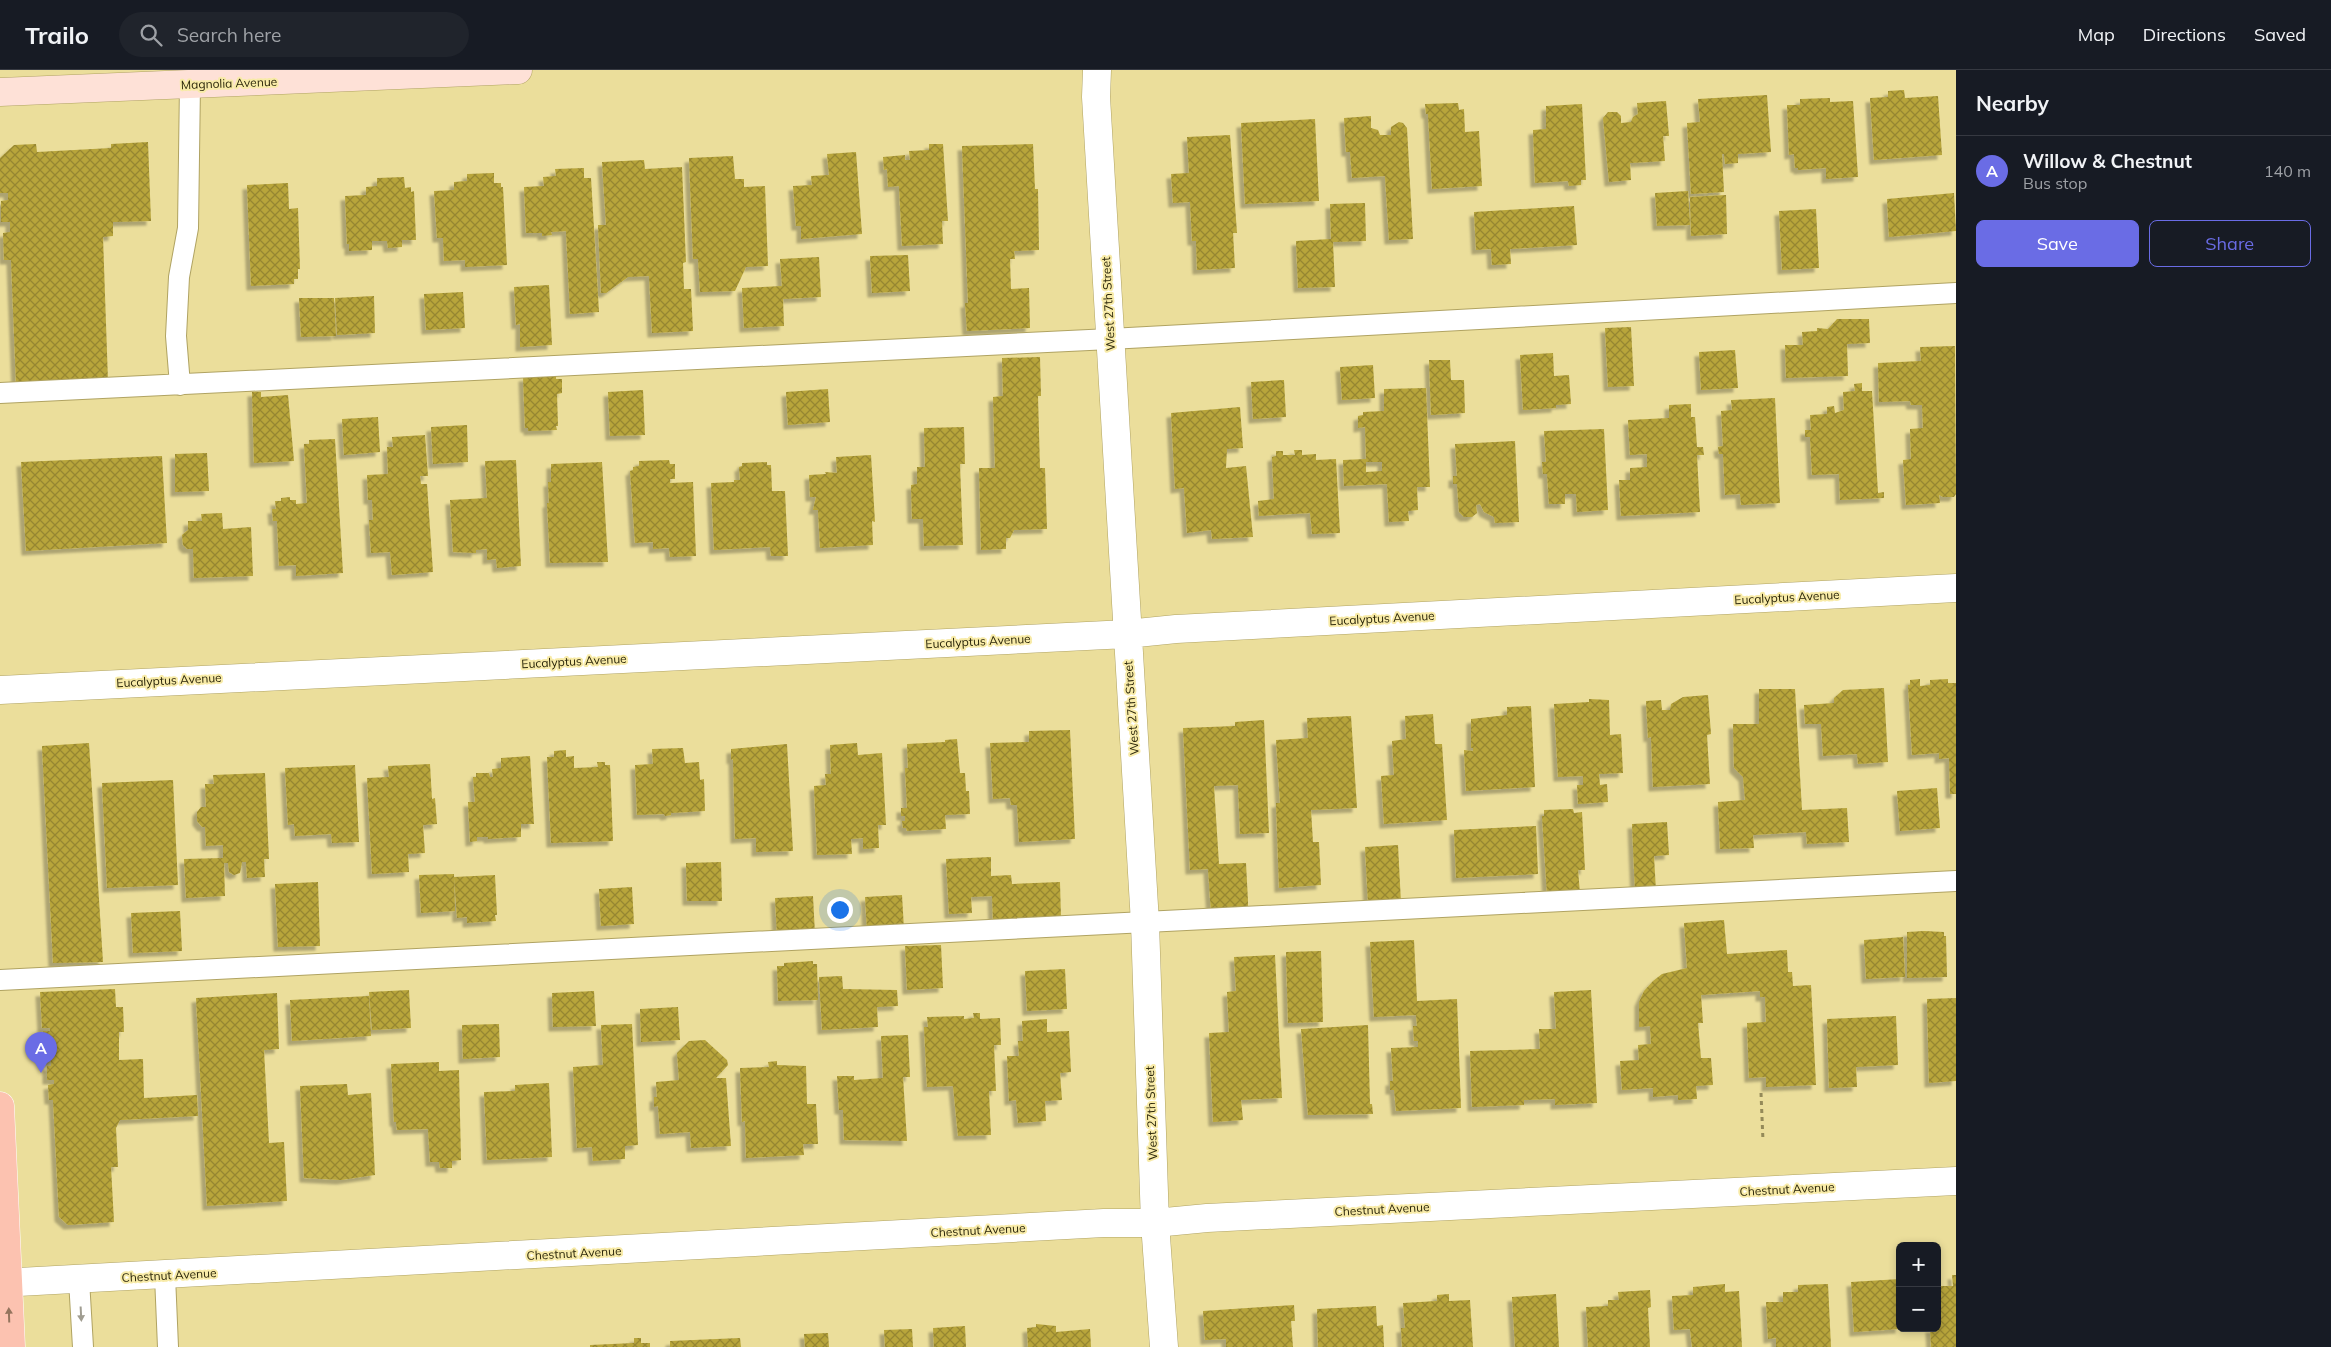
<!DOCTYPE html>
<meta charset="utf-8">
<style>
body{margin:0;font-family:Mulish,sans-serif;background:#20242c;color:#f1f3f6}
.controls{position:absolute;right:15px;bottom:15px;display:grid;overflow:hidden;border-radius:8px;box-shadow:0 2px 8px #0003}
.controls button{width:45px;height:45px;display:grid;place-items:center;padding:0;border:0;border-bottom:1px solid #363941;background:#171b24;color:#f1f3f6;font:25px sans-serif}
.you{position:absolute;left:839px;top:839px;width:18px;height:18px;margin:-12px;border:4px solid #fff;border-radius:50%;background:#1a73e8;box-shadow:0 0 0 8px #1a73e833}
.badge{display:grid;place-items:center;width:32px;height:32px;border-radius:50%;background:#6a6ce5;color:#fff;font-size:16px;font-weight:700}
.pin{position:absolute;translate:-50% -41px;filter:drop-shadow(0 1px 2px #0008)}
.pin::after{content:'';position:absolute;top:26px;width:18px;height:15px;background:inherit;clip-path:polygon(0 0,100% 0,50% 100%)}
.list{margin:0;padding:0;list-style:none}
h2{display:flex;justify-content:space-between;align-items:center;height:65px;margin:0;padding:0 20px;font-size:21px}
h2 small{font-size:16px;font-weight:400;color:#9ea1a6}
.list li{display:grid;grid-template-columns:32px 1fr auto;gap:15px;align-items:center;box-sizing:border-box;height:70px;padding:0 20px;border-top:1px solid #363941}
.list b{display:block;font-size:19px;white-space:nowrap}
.list p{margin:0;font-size:16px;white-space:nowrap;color:#9ea1a6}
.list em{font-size:16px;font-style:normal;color:#9ea1a6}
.actions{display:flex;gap:10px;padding:15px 20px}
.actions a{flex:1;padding:11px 0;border:1px solid #6a6ce5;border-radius:8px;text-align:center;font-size:18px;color:#6a6ce5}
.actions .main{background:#6a6ce5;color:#fff}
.icon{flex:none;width:28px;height:28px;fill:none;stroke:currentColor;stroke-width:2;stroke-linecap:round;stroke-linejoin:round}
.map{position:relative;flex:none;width:1956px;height:1277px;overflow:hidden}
header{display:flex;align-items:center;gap:30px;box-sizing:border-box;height:70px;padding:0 25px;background:#171b24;border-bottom:1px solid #363941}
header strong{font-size:24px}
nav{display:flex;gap:28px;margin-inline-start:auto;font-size:18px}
.search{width:350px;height:45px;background:#20242c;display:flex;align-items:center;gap:12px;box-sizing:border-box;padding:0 18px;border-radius:28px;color:#9ea1a6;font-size:19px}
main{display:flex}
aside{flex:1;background:#171b24}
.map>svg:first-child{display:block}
.building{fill:url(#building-cross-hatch);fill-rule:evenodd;filter:url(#shadow)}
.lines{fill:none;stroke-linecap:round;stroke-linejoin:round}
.lane-casing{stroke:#b0a362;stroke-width:22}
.street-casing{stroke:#b0a362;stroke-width:29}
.secondary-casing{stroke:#b0a362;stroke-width:29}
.primary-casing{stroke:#fff;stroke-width:29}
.path{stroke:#948a59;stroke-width:3;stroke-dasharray:4 4;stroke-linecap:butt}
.lane{stroke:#fff;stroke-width:20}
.street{stroke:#fff;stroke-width:28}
.secondary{stroke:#fee1d7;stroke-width:28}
.primary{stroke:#fcc2b0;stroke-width:28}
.oneway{fill:#a09d91}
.oneway2{fill:#94745d}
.labels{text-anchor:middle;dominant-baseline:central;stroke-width:4;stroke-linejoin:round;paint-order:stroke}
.street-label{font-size:12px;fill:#2b260a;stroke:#f8eba8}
</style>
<header>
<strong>Trailo</strong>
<div class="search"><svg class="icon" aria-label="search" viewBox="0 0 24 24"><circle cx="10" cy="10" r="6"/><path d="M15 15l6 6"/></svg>Search here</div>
<nav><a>Map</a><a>Directions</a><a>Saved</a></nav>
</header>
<main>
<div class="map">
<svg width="1956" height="1277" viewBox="0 0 1956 1277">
<defs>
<pattern id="building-cross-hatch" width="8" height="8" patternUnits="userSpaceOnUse" patternTransform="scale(1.25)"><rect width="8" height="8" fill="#b8a53b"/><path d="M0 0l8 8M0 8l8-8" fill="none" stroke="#968630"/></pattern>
<filter id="shadow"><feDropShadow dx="-4.5" dy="4.5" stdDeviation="1" flood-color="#0004"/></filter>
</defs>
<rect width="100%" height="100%" fill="#ebde9b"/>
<path class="building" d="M1904,20L1905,28L1938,26L1942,85L1874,90L1870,28L1888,27V21Z
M1767,25L1771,82L1738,84V93L1725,94L1724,84H1722L1724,122L1691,124L1687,53L1700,52L1698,29Z
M1830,28V32L1853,31L1858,107L1826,109V98L1798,100V98H1795L1794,84L1789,85L1787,35H1800V29Z
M1666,31L1669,66H1663L1665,91L1630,93L1631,110L1609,112L1603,48L1608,42H1617L1621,46V53L1631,52L1633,47L1638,44L1637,33Z
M1458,33L1459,40L1464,39L1465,62L1479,61L1482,116L1432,119L1428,44H1426L1425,34Z
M1582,34L1586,110H1581V115L1569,116L1568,111L1535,113L1533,60L1546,59V36Z
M1371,46V58L1378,60L1380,65H1391V57L1399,52L1403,53L1407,58L1413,169L1389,170L1385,106L1352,108L1350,82H1346L1344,48Z
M1315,49L1319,131L1245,134L1241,53Z
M1230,65L1237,163H1233L1235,198L1197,200L1196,171H1192L1190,132L1173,133L1171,104L1189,103L1187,67Z
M148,72L151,151L113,152V166L103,167L108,311L16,314L11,190H4L3,163L10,162V152H1V131L8,130V123H0V88L14,75L36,74L37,82L111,78V74Z
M929,74H943L948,151H942L943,174L902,176L899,116L888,117L887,99L884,100L883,87L905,85V90H910L909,81L929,80Z
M1033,74L1035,119H1038L1039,180L1014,181L1015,189H1010L1011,219L1029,218L1030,258L967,261L965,233H968L962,76Z
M856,82L862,164L801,169V156H796L793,116L812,115L811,106L829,105L827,84Z
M733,86L735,109H744V117L765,116L768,196L746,197L735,221L700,222L698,189H693L689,88Z
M644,90L645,99L682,97L686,192L683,193L684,219H691L693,261L652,263L649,206L628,207L606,223H601L598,155H606L602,92Z
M584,98V108H591L599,242L570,244L566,161L551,162L552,165L542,166V163H526L524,117L544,116L543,107L556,106L555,99Z
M494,103V113H501V117H503L507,195L465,197V190L444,191L443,168H437L434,121L454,120V112L467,111V104Z
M404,107L405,118L411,117V122L414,121L416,170H402V177L388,178L387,171H372V180L349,181V174H347L345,126L366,125V117L377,116V108Z
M288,113L289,139L298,138L300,199H298V209H294V214L251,216L247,115Z
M1688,121L1690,155L1657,156L1655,123Z
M1954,123L1956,161L1889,167L1887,129Z
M1726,125L1727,164L1691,166L1690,127Z
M1365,133L1366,171L1333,172L1335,217L1298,218L1296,171L1331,169L1330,134Z
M1574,136L1577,175L1510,179L1511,194L1492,195L1491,179L1476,180L1474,142Z
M1816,139L1819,198L1782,200L1779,141Z
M908,185L910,221L872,223L870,186Z
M819,187L821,227L783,229L784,256L744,258L742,218L782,216L780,189Z
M549,215L552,275L520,277V254L516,255L514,217Z
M463,222L465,258L426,260L424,224Z
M374,226L375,263L337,265L335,228Z
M299,228H334L336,266L301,267Z
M1837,249H1869L1870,273L1847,274L1848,306L1786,308L1785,275H1803L1802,262L1817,261V258L1828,259Z
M1631,257L1634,316L1608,317L1605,258Z
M1955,276L1956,424L1954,427H1943L1939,425L1940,433L1906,435L1903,390L1911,389L1910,359L1923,358L1922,335H1911L1910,331L1879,332L1878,293L1921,291L1920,277Z
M1735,280L1738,318L1701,320L1699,282Z
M1553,283L1554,306L1569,305L1571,334L1556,335V338L1523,340L1520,285Z
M1040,287L1041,326H1038L1040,398H1045L1047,459L1014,460L1010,468H1006V479L981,480L979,398H995L993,327L1003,326L1002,288Z
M1429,290H1450L1451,310H1464L1465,343L1431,345Z
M1373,295L1375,328L1342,330L1340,297Z
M556,305V309H562V323L557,324L558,356H556L557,360L528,361V358H525L523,307Z
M1284,310L1286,347L1253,349L1251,312Z
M1862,313V321H1872L1878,423L1884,422V428L1840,430L1839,404L1812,405L1810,367H1805V360H1811L1810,345L1827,344V337L1834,336L1835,343L1844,340L1843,322L1855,321L1854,314Z
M1426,318L1430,417H1417L1418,440L1408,441L1409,451L1389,452L1387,414L1344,416L1343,390L1366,389L1365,357L1358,358V346L1363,345V342L1384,341V319ZM1366,392H1382V401L1366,402Z
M828,319L830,352L788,355L786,322Z
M643,320L645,365L610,366L608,322Z
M252,322H261V327L288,325L294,391L254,393Z
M1775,328L1780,433L1741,435L1740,424L1725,425L1723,384H1719L1718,377L1723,376L1721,341L1732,340L1731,330Z
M1691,334V347H1695L1697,377H1703L1704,385H1697L1700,442L1621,446L1619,410H1630V398L1647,397V384L1630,385L1628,350L1669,348V335Z
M1240,337L1243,378L1227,379L1226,398L1246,396L1253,467L1212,469L1211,460L1187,463L1184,418L1175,419L1171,343Z
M378,347L380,382L344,385L342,349Z
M467,355L468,392L433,394L431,357Z
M964,357L965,394H960L963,475L924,476L923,449H912L911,415L917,414V397H925L924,358Z
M1604,359L1608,440L1577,442L1576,424H1565V434H1549L1547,404H1543L1542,392H1546L1544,361Z
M425,365L428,406H420L421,414H427L433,502L392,505L390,482L371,483L369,450H373L372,430H368L367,405L388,404L387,377H393L392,367Z
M335,369L343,503L296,506V495L279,496L277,451H273L272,439H276L275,431H281V428L290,427V430H296V434L307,433L304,374H309V370Z
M1515,371L1519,452L1495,453L1494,447L1484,442L1480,434L1476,435L1477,443L1472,447H1464L1459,442L1457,414H1453V406H1457L1455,374Z
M1294,380H1302V385L1316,384V390L1336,389L1340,463L1312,464L1310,443L1259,446L1258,431L1274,429L1272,387L1276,386V381H1283V385H1295Z
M207,383L209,421L175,422V384Z
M871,385L875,452L872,451L873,475L820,478L818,440H813L816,427H810L809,405L826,404L825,402L837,403L836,387Z
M162,386L167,473L26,481L21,392Z
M516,390L521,496L497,498L496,489L487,490V479L476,480V483L453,482L450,430L487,428L485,391Z
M669,390L670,394H675V409H670V413L693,412L696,486L670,487L669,478L653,479V472L635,473L630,401L633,400V397L639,396V391Z
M602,392L608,492L550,493L547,433H549L548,412H551V394Z
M767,392V395H771L772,421H785L788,486H771L770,477L714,480L711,413L734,412V410H740L739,397L742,396V393Z
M222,443L223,459L251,457L253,506L194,508L193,479H187L183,475L182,465L188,460V451H202L201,444Z
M1920,609V616L1930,615V610L1948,609V613H1956V724H1950L1949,688L1939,689V683L1912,685L1908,615H1910V610Z
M1884,618L1888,692L1858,694L1857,684L1823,686L1821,654H1805L1804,635L1834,633V628L1843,620Z
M1759,619H1795L1802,740L1847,738L1849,772L1807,774L1806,762L1753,765L1754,778L1720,779L1718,732L1745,730L1743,707L1734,698L1733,654H1759Z
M1708,625L1711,664L1707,665L1710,714L1653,717L1651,667L1648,668L1646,631L1661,630L1662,640H1670L1671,634L1683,627Z
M1589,629L1609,630L1610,665L1621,664L1623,703L1599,704L1600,715L1607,714L1608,732L1578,734L1577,715H1583V706L1558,707L1554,634L1589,632Z
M1531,636L1535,717L1466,721L1464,680L1473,681V678H1471V649L1507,645V637Z
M1433,644L1435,674H1442L1447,750L1384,754L1381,706L1394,705L1392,671L1406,669L1405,646Z
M1351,646L1357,738L1311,740L1313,772H1319L1321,815L1279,818L1276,733H1280L1276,670L1308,668L1307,648Z
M1264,650L1269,763L1240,764L1238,715L1214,716L1219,794L1246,793L1248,831V841L1211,843L1208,799L1190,800L1183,658L1235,656V652Z
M1070,660L1075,769L1019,772L1017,735H1011L1010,728L993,729L990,673L1029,672V661Z
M957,669L960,703H965L966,721H969L970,744L945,745L946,759L907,761L906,758H903L902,751H905V746H901V738H907L905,698H908L907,674L945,672V670Z
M89,673L103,892L53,893L42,676Z
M857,673L858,685L882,683L886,755H878L879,778L863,779V768L851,769L852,784L817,785L814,716L826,715L825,704H831L830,675Z
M787,674L793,781L756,782V768L735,769L733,689L731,690V679Z
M683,678L685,693L699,692L700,710L704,709L705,741L671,743V745L665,746L664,744L637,745L635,695L653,694L652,679Z
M566,680V687L574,686V698L598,697L597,692H605V695H610L613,771L551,773L547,687H554V681Z
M530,686L534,754H521V767L488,769V767H477V771L470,772L468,732H475L473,707H476V703H489L490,707H493L492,699L501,698V688Z
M430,694L432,729L435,728L437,754L423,755L425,783L408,784L409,802L372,804L367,708L389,707L388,696Z
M355,695L359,772L332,773L331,764L295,766L294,754L288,755L285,698Z
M265,703L269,789H264L265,807L247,808L246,792H242L240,803L234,805L229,802L228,793H224L225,826L186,828L184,789L223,788V775L206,776L205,757H202L197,751V742L201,737H206L205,714H214L213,705Z
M173,710L178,815L107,818L102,713Z
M1937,718L1940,758L1900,761L1897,721Z
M1573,739L1574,743L1582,742L1585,800H1578L1580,823L1547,825L1542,746H1544V740Z
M1667,752L1669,785L1654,786L1656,821L1635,822L1632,754Z
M1536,756L1538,804L1456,808L1454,760Z
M1398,775L1401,833L1368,834L1365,777Z
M991,787V806L1011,805L1012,814L1060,812L1061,848L993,851L992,826L971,827L972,843L949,844L946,789Z
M721,792L722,831H687L686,793Z
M454,804L455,841L421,843L419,805Z
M495,805L497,845H495L496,851L467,853V847L457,848L454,807Z
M318,812L320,876L278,877L275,814Z
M632,817L634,854L601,856L599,819Z
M902,825L904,859L867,861L865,827Z
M813,826L815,864L777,866L775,828Z
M180,841L182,881L133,883L131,843Z
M1724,850L1727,884L1787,880L1788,902H1792L1793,916L1811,915L1816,1015L1766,1017V1007L1749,1008L1747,953L1766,952L1765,927H1760V921L1701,925L1703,953H1698L1701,988H1711L1713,1015L1696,1016L1697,1029L1678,1030V1025L1653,1027V1018L1622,1020L1620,991L1639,990L1638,975L1651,974L1650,956L1639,957V932L1644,921L1653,911L1662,904L1687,898L1684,853Z
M1924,861L1944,862V866H1946L1947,907L1907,908V862Z
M1903,867L1905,907L1866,909L1864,870Z
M1414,870L1417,931L1457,929L1461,1038L1396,1041L1394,1020H1390V1011H1393L1391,978L1418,977V971H1414L1413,956H1417L1416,945L1374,947L1370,872Z
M941,875L943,918L907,920L905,876Z
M1321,881L1323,952L1288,953L1286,882Z
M1275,885L1282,1028L1241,1030L1243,1050L1213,1052L1209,963L1229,962L1227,922L1236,921L1234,887Z
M813,891V894H817L818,930L778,931L777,896H784V893Z
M1065,899L1067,939L1027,941L1025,901Z
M842,906L843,919L897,920L898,936L877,937L878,957L822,960L819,907Z
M115,919L116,937H123L124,962H119V990L143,989L144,1028L197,1025L198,1046L120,1050L116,1058L118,1097H111L114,1152L68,1155L59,1147L53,1030H49L48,1015L54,1014V1010H47V996H51V991H45L43,961H50V958H42L40,922Z
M409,920L411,958L372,960L369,922Z
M1591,920L1597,1033L1555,1035V1029L1524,1030V1035L1472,1037L1470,981L1540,979L1539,959H1556L1554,922Z
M594,921L596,956L553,957L552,923Z
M277,923L279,979L264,980L269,1073L284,1072L287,1131L207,1136L196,928Z
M369,926L371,966L292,971L290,930Z
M1956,928V1011L1929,1013L1927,929Z
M678,937L680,970L641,972L640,939Z
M973,943H980V949L1000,948L1001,975H994L996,1021H989L991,1065L958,1066L953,1016L927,1017L924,957H928L927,947L964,946V949L974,948Z
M1896,946L1898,995L1856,997L1857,1017L1829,1018L1827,949Z
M1047,949V962L1069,961L1071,1002L1060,1003L1062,1030L1045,1031L1046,1051L1018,1053L1016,1030L1009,1031L1007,986H1019L1018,971H1023L1022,951Z
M499,954L500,987L463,989L462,955Z
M632,954L638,1075L625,1076V1089L593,1091L592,1077L577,1078L573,997L603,995L601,955Z
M1368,955L1370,1034H1372L1373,1044L1308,1045L1301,959Z
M908,965L910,1007H903L907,1071L844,1070L843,1040H839L837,1006H854V1010L883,1008L881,966Z
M705,970L727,990L728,995L716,1008H726L731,1076L691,1078L690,1062L660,1064L658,1036L654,1037V1027H657L656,1012L679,1010L677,983L689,971Z
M777,991V995L806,996L807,1034H816L818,1074H803L804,1085L746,1088L745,1051L742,1052L740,998L769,997L768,992Z
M439,992V1001L459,1000L461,1090L452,1091V1098H440L439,1092H430L428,1059L397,1060L396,1052H394L391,994Z
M549,1013L552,1087L487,1090L484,1022L515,1021V1015Z
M347,1014L348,1025L371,1023L375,1105L341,1110L304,1108L300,1016Z
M1952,1205H1956V1277H1931L1930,1258H1937V1216H1953Z
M1900,1209V1259L1854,1262L1851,1212Z
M1725,1214V1222L1739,1221L1742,1277H1692L1690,1259L1674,1260L1672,1226L1693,1225V1217Z
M1828,1214L1831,1277H1776V1268L1768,1269L1766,1232H1783V1222H1798V1215Z
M1650,1220L1651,1237L1648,1238L1650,1277H1588L1586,1237L1608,1236V1230H1619L1618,1222Z
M1449,1224V1231L1470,1230L1473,1277H1402L1401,1258H1405L1403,1233L1437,1231V1225Z
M1556,1224L1559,1277H1515L1512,1227Z
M1294,1235L1295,1251H1291L1293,1277H1226V1269L1205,1270L1203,1241Z
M1376,1236L1377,1256L1383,1255L1384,1277H1318L1317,1239Z
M1036,1254L1056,1256V1262L1090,1259L1091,1277H1028L1027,1258L1036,1257Z
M965,1256L966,1277H934L933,1258Z
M912,1259L913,1277H885L884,1260Z
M828,1263L829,1277H805L804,1264Z
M634,1268H641V1273H650V1277H590V1275L634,1273Z
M740,1268L741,1277H670V1271Z"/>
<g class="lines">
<defs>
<path id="lane" d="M180,315L176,266L179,207L188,158L190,14
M0,323L1110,269L1956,223
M0,910L1956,811
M165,1206L168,1277
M79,1210L83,1277"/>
<path id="street" d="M1097,0L1096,27L1145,853L1155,1153L1164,1277
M0,620L1127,564L1176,559L1956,518
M0,1213L1104,1153H1155L1207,1148L1956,1111"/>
<path id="secondary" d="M0,22L518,0"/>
<path id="primary" d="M0,1036L11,1277"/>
</defs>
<use href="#lane" class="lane-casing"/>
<use href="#street" class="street-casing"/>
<use href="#secondary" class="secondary-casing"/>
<use href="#primary" class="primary-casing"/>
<path class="path" d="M1761,1023L1763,1071"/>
<use href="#lane" class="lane"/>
<use href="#street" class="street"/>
<use href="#secondary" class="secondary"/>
<use href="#primary" class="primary"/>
</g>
<defs><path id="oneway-solid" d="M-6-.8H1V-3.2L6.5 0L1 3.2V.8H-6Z" transform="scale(1.25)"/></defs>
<use class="oneway" href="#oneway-solid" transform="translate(81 1244) rotate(87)"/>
<use class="oneway2" href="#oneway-solid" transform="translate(9 1245) rotate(-92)"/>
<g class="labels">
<g class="street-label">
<text transform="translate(229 13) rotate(-2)">Magnolia Avenue</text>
<text transform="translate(1108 234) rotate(-93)">West 27th Street</text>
<text transform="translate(1787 527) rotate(-3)">Eucalyptus Avenue</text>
<text transform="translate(1382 548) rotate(-3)">Eucalyptus Avenue</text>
<text transform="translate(978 571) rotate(-3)">Eucalyptus Avenue</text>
<text transform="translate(574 591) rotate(-3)">Eucalyptus Avenue</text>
<text transform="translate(169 610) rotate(-3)">Eucalyptus Avenue</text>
<text transform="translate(1131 638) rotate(-94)">West 27th Street</text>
<text transform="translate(1151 1043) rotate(-92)">West 27th Street</text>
<text transform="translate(1787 1119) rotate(-3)">Chestnut Avenue</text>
<text transform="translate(1382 1139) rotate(-3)">Chestnut Avenue</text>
<text transform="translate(978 1160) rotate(-3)">Chestnut Avenue</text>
<text transform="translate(574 1183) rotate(-3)">Chestnut Avenue</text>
<text transform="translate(169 1205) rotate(-3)">Chestnut Avenue</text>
</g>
</g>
</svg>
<div class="controls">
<button>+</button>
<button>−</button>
</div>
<div class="you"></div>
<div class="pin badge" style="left:41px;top:1003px">A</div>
</div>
<aside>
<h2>Nearby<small></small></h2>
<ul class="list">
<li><span class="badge">A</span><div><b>Willow &amp; Chestnut</b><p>Bus stop</p></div><em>140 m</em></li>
</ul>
<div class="actions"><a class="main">Save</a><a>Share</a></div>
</aside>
</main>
